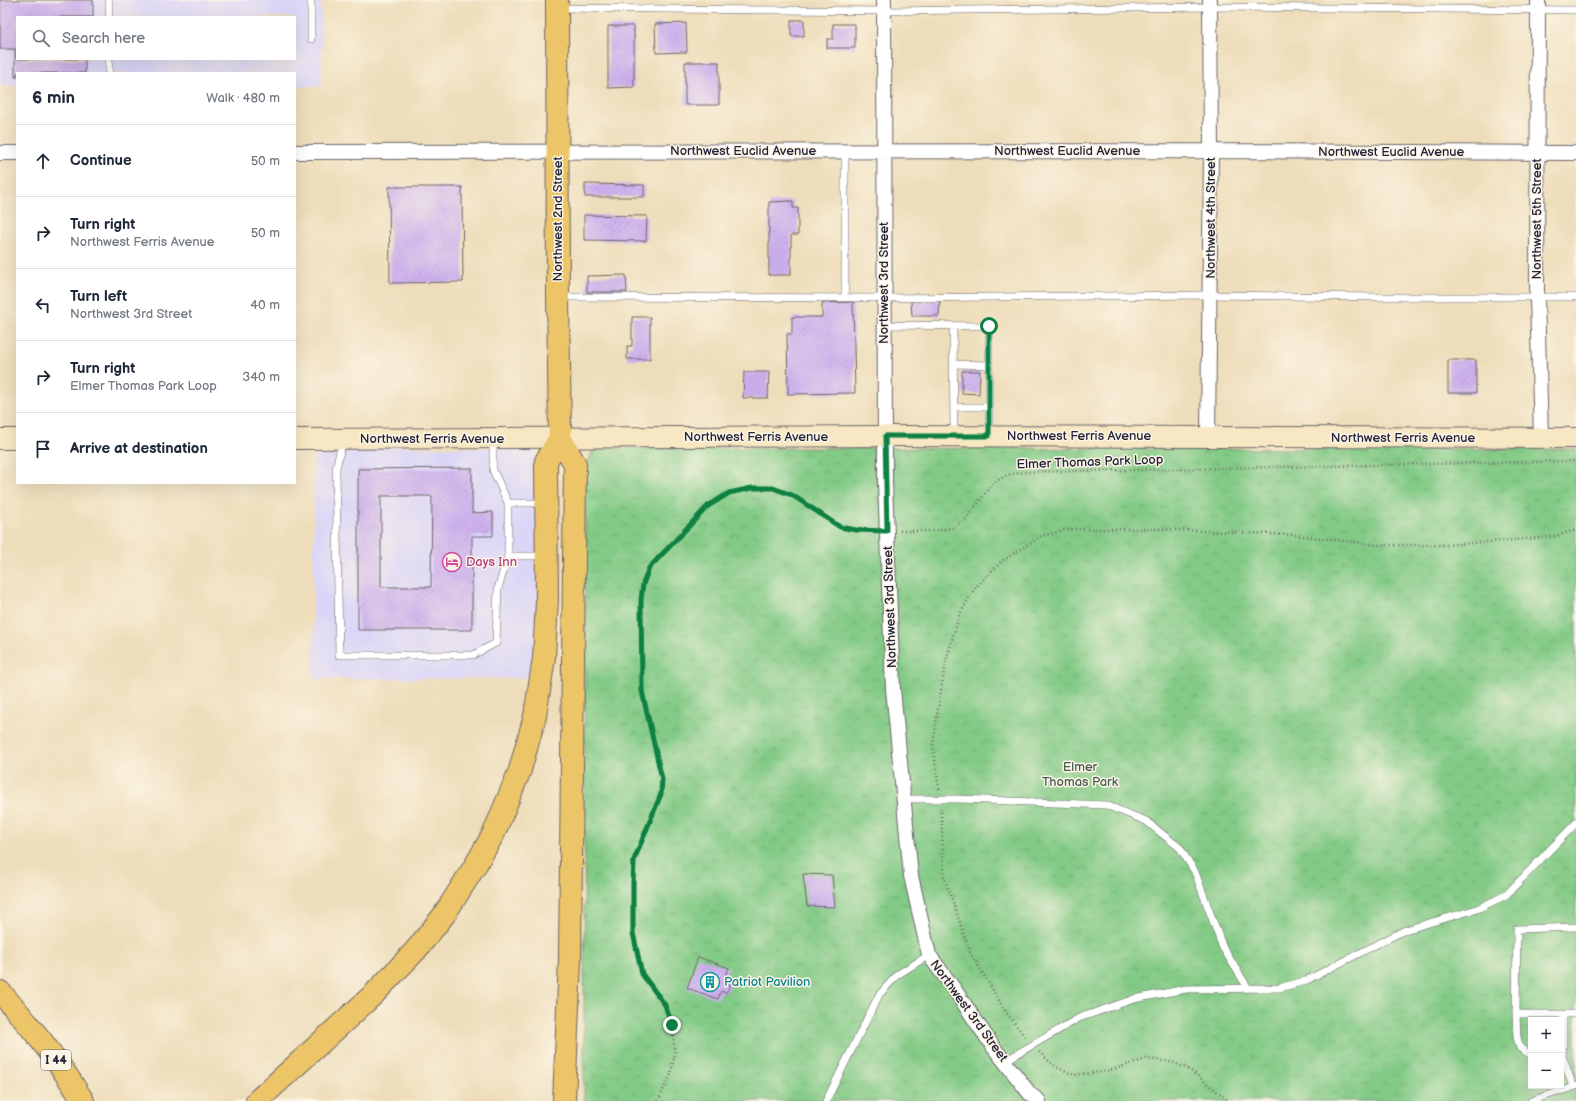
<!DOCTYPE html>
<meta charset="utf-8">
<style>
body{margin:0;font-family:"Balsamiq Sans",sans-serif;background:#f2f2f3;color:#1f2937}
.controls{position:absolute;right:12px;bottom:12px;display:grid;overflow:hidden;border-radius:0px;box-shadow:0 4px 16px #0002}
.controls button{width:36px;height:36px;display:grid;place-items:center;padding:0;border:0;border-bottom:1px solid #e0e1e3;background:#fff;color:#1f2937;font:20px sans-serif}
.stop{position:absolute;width:12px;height:12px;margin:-9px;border:3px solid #0b8043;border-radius:50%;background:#fff}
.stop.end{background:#0b8043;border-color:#fff;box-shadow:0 1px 4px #0008}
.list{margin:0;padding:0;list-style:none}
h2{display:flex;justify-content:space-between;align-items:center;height:52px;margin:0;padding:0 16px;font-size:17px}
h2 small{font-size:13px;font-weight:400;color:#747a83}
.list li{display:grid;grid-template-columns:26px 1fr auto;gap:12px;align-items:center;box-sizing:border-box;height:72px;padding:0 16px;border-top:1px solid #e0e1e3}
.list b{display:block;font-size:15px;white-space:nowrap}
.list p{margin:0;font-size:13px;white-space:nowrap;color:#747a83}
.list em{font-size:13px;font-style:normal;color:#747a83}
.icon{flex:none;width:22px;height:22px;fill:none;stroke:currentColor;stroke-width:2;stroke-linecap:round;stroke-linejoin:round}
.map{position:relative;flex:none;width:1576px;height:1101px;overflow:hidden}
.search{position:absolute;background:#fff;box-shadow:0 4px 16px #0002;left:16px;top:16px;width:280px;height:44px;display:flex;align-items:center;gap:10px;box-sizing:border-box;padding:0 14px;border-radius:0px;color:#747a83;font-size:15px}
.panel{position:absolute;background:#fff;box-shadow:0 4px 16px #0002;left:16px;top:72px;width:280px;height:412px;border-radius:0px}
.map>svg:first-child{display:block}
.built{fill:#dbd6f7;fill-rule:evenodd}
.park{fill:url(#park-crowns);stroke:#527660;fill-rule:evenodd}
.building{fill:url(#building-hatch);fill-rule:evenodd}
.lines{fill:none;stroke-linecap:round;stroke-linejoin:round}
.lane-casing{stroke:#696367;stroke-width:8}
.street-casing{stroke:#696367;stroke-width:16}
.secondary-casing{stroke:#696367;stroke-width:22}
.primary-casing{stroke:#696367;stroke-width:24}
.highway-casing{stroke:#696367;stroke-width:24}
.path{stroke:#696367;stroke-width:2.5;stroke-dasharray:1 3;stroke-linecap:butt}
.lane{stroke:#fff;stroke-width:7}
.street{stroke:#fff;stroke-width:14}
.secondary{stroke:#f7e8c3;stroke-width:20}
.primary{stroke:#ecc569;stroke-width:22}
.highway{stroke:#ecc569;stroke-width:22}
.route{stroke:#0b8043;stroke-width:5}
.labels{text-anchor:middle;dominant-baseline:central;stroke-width:3;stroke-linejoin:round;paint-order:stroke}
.shield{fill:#fcf5e5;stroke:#63616e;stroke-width:1}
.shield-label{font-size:12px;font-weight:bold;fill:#22223b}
.street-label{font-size:13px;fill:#22223b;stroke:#fcf5e5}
.hotel-label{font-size:13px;fill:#b23c85;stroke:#fcf5e5;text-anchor:start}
.park-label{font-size:13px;fill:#445d55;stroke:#fcf5e5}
.culture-label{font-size:13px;fill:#0d838f;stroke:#fcf5e5;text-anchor:start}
</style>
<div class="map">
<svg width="1576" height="1101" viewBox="0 0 1576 1101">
<defs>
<pattern id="park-crowns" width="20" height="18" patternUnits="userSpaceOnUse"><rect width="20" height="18" fill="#82ca85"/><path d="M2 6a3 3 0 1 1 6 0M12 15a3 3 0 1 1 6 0" fill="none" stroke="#70ad74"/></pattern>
<pattern id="building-hatch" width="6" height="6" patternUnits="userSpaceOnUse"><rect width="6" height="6" fill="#cdb1ef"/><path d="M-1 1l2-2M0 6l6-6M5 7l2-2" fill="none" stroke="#b098ce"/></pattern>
</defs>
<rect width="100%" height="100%" fill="#fcf5e5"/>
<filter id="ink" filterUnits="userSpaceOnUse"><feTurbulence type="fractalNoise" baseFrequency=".025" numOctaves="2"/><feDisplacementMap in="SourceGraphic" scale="8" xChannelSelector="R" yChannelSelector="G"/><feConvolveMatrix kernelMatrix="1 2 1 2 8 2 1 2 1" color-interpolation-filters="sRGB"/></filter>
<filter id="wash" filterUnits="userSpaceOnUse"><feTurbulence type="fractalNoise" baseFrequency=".012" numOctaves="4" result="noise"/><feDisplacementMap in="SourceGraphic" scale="16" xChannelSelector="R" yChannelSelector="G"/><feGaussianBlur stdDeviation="0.9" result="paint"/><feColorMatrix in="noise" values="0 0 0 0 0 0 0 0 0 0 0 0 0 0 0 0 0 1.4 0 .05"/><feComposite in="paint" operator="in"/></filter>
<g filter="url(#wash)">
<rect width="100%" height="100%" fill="#eeddba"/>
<path class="built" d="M0,0H321L322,86H295V73H17V86H0ZM17,17H295V59H17Z
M314,445L534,449L539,567L534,678L313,679Z"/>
<path class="park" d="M606,448L1576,449V1101H584L585,467L593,451ZM1531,1020H1561V1086H1531Z"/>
<g id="blocks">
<path class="building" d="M0,0H93V17H17V59H85V73H17V77H15V49H0Z
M791,20H804V36H791Z
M686,23L687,52L656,53L655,24Z
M833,24H855V48H827V39H833Z
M608,26H634V87L608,88Z
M685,62H719V105H685Z
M585,184L644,185V197H585Z
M389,187H462L463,282L390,283Z
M793,201V208H798V235H791V275H769V202Z
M584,215L647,216L646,241L584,240Z
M626,275L627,292H587V276Z
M940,300L939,316H912L911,301Z
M853,302L855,393L788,394L787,334H792V317H822V303Z
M632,317H650V359H627V346H632Z
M1448,360H1476V393H1448Z
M962,371H980L979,394L962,393Z
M744,372H769L768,398H743Z
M472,468V513L493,512V536H472V630H358V469ZM381,496H432L431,587H381Z
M803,874L832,875L835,907L807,906Z
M698,957L729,968L726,976L731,978L730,986L726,993L721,991L718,999L687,988Z"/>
</g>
</g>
<g filter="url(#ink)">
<use href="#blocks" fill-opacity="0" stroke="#696367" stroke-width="1"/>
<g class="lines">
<defs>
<path id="lane" d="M109,0V17
M311,0V39
M559,8L884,11L1210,7L1576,10
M109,59V73
M560,297L884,298L1210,295L1379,297H1576
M845,298V151
M884,325L989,326V434
M953,326L954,434
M954,364L989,365
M954,407H989
M343,439L336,468L339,655H473L496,643L498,589L508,556V503L493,470V439
M508,503H544
M508,556H544
M904,799H959L1106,805L1146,821L1180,848L1195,872L1223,948L1248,988
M1576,927L1517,929L1516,1014H1576
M1516,1014L1517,1037L1520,1048L1531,1055
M1563,1014V1058L1573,1087
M1005,1061L1079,1018L1134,999L1186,989L1279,988L1305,981L1405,930L1477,909L1506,895L1576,823
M826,1101L879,995L897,975L929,955
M1531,1101L1576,1086"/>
<path id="street" d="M884,0L885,483L893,689L911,876L929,955L954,989L994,1048L1030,1094L1039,1101
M1538,0L1537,297L1541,438
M295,152L1211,151L1576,153
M0,153H17
M1208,436L1211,151L1210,0"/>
<path id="secondary" d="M0,439H17
M295,439L885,436L1576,438"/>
<path id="primary" d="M557,0L558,297L560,438"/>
<path id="highway" d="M0,992C31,1026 59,1061 83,1101
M257,1101L374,994L416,950L444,915L475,866L494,833L520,770L535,716L544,658L547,600L546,461L560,438L575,464L570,960L564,1101"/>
</defs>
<use href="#lane" class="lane-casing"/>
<use href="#street" class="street-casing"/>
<use href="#secondary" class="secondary-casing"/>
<use href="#primary" class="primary-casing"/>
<use href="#highway" class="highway-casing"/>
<path class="path" d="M900,531H934L952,528L966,519L993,483L1007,475L1025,472L1576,461
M939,789L933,745L939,702L946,661L959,616L974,589L1002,561L1041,536L1070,529H1159L1296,535L1378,545H1446L1552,537L1576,530
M941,808L944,876L970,952L1006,1012L1026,1038
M1039,1052L1056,1067L1074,1075L1108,1071L1146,1059L1172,1062L1190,1070L1229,1101
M658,1101L671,1074L675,1051L672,1025L665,1005L642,974L633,933V883L634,860L661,794L662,779L642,691L641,600L643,584L649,567L708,506L729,493L752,488H773L792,495L840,527L856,530H873"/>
<use href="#lane" class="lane"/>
<use href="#street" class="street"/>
<use href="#secondary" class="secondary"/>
<use href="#primary" class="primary"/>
<use href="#highway" class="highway"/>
</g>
</g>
<g class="lines" filter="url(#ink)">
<path class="route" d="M672,1025L665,1005L642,974L633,933V883L634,860L661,794L662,779L642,691L641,600L643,584L649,568L708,506L729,493L752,488H773L792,495L840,527L856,530L887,531L885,436H989V326"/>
</g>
<defs>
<symbol id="hotel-ring" viewBox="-11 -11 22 22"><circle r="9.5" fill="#fcf5e5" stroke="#d1479c" stroke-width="1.5"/><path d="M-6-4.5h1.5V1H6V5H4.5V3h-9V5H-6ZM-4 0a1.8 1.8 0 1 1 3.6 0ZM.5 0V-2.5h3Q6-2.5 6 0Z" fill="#d1479c"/></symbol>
<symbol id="building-ring" viewBox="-11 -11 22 22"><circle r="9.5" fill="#fcf5e5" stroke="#0f9aa8" stroke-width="1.5"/><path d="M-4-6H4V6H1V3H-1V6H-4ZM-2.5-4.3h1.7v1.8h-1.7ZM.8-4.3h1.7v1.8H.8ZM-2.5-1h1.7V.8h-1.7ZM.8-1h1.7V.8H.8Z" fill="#0f9aa8"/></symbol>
</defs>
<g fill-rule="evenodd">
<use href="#hotel-ring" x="441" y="551" width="22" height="22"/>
<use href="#building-ring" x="699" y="971" width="22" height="22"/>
</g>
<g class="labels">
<rect class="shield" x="41" y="1050" width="30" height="20" rx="3"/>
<g class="shield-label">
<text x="56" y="1060">I 44</text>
</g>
<g class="street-label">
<text x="743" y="151">Northwest Euclid Avenue</text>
<text x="1067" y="151">Northwest Euclid Avenue</text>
<text x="1391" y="152">Northwest Euclid Avenue</text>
<text transform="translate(1211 218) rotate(-90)">Northwest 4th Street</text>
<text transform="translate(558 219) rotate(-90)">Northwest 2nd Street</text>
<text transform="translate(1537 219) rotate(-90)">Northwest 5th Street</text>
<text transform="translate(884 283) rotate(-90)">Northwest 3rd Street</text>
<text x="1079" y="436">Northwest Ferris Avenue</text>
<text x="756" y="437">Northwest Ferris Avenue</text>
<text x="1403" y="438">Northwest Ferris Avenue</text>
<text x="432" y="439">Northwest Ferris Avenue</text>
<text transform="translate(1090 462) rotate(-2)">Elmer Thomas Park Loop</text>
<text transform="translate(890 607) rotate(-92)">Northwest 3rd Street</text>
<text transform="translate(969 1011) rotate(54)">Northwest 3rd Street</text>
</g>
<g class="hotel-label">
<text x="466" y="562">Days Inn</text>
</g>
<g class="park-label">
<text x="1080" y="767">Elmer<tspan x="1080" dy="15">Thomas Park</tspan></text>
</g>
<g class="culture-label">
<text x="724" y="982">Patriot Pavilion</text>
</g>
</g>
</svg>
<div class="controls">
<button>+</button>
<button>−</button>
</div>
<div class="stop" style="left:989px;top:326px"></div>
<div class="stop end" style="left:672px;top:1025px"></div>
<div class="search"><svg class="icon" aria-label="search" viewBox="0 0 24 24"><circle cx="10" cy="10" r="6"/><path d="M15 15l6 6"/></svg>Search here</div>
<section class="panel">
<h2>6 min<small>Walk · 480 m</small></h2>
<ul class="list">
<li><svg class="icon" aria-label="ahead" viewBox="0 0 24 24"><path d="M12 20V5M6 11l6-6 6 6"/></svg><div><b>Continue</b></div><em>50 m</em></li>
<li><svg class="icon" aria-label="right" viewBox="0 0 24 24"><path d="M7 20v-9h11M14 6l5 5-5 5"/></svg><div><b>Turn right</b><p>Northwest Ferris Avenue</p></div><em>50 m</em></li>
<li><svg class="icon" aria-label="left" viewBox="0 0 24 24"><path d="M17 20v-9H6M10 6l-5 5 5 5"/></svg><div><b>Turn left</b><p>Northwest 3rd Street</p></div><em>40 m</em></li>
<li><svg class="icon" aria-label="right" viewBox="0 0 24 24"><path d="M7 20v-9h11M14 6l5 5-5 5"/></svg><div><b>Turn right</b><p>Elmer Thomas Park Loop</p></div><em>340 m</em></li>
<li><svg class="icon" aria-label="arrive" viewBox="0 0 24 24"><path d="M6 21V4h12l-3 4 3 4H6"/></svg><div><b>Arrive at destination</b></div></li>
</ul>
</section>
</div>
